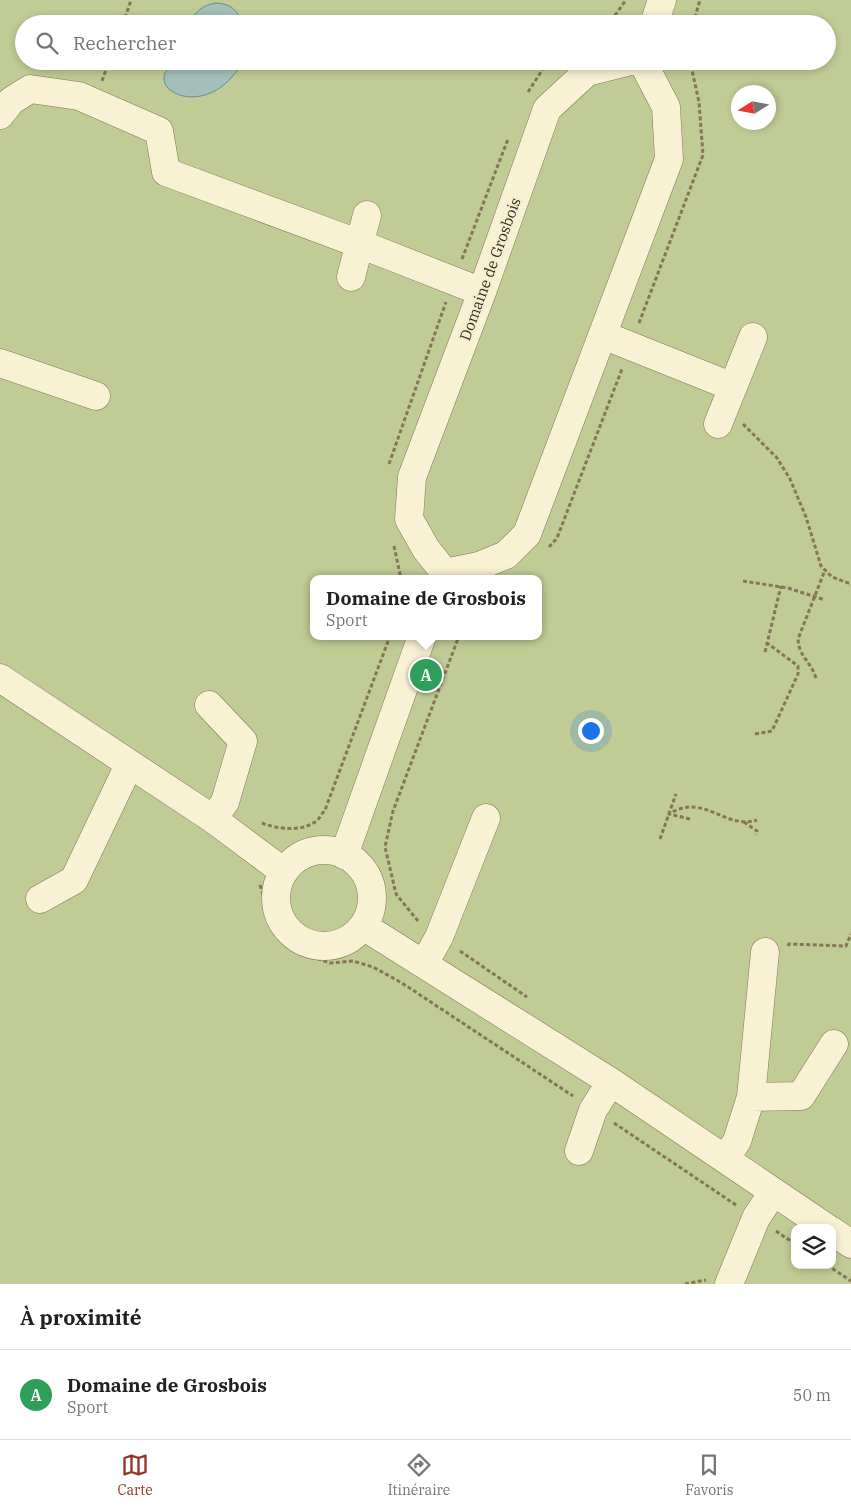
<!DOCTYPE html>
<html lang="fr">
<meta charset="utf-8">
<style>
body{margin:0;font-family:"IBM Plex Serif",serif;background:#f6f6f6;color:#202124}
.controls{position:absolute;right:15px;bottom:15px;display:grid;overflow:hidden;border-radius:10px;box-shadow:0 2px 8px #0003}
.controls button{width:45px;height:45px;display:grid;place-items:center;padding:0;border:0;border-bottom:1px solid #e0e0e0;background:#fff;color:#202124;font:25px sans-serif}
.compass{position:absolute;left:731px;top:85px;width:45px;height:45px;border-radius:50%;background:#fff;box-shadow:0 2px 8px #0003;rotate:259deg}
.you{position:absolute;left:590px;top:730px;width:18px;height:18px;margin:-12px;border:4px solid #fff;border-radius:50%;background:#1a73e8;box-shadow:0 0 0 8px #1a73e833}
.badge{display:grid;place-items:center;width:32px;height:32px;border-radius:50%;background:#953329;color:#fff;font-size:16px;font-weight:700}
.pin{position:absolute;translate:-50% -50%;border:2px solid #fff;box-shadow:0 1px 5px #0006}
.popup{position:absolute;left:310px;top:575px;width:232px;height:65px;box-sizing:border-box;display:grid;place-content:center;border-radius:10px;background:#fff;filter:drop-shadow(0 1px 4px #0005);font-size:16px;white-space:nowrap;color:#757577}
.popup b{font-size:19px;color:#202124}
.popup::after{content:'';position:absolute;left:50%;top:100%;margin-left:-10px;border:10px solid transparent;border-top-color:#fff}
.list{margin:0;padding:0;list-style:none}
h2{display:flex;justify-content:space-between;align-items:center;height:65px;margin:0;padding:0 20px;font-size:21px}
h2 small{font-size:16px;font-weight:400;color:#757577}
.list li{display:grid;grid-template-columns:32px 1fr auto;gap:15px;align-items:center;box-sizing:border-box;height:90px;padding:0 20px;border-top:1px solid #e0e0e0}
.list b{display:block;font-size:19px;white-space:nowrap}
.list p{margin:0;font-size:16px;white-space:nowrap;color:#757577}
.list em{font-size:16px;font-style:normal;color:#757577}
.icon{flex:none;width:28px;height:28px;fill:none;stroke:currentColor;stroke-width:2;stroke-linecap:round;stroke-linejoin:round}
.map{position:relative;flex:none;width:851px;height:1284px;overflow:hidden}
.search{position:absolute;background:#fff;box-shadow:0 2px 8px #0003;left:15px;right:15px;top:15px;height:55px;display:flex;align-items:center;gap:12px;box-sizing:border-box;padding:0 18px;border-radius:28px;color:#757577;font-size:19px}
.sheet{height:155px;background:#fff}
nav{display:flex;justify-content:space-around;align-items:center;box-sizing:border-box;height:70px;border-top:1px solid #e0e0e0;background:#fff;font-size:14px;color:#757577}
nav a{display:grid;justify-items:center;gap:2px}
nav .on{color:#953329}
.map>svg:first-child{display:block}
.green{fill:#c0cb95;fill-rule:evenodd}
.water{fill:#a4c0ba;stroke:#6b8d88}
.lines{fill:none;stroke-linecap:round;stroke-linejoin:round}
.minor-casing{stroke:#867659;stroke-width:29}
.path{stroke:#867659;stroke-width:3;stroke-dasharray:4 2.5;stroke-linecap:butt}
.minor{stroke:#f8f1d4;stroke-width:28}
.labels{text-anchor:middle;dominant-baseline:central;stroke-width:4;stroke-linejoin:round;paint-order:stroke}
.street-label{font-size:15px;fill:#362c1d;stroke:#f5eed0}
</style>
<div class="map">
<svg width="851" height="1284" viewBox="0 0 851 1284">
<rect width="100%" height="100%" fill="#ede4c1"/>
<path class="green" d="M0,0H851V1284H0ZM24,24H827V61H24ZM738,92H768V122H738ZM314,579H538V636H314ZM795,1228H832V1265H795Z"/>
<path class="water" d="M216,3C232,4 237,10 243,24H190C194,12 203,5 216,3Z
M178,61H243C207,128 133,85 178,61Z"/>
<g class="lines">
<defs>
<path id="minor" d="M654,24L662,0
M0,115L11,101L30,89L79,96L159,131L166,172L360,244L482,292
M351,277L367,215
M603,335L733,387
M0,363L96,396
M718,424L753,337
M445,573L426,549L409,519L412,477L482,292L547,109L587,72L631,61
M445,573L479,566L506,555L527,534L669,159L666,107L642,61
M0,678L213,819L284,872
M209,705L243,741L225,802L213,819
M276 898a48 48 0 1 1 96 0a48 48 0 1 1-96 0Z
M344,855L422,636
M40,899L74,880L129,765
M363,926L611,1082L827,1228
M424,964L439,937L486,818
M751,1097L801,1096L834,1044
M579,1151L593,1110L611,1082
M725,1159L737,1141L751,1097L765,952
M832,1231L851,1244
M729,1284L756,1218L773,1192"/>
</defs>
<use href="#minor" class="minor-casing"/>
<path class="path" d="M123,24L131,0
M605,24L616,14L626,0
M693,24L700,0
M102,81L109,61
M528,92L548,61
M462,259L508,139
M639,323L703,155L699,102L690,61
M743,424L777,458L790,479L806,517L821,566L832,577L851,584
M389,464L446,302
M394,546L401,579
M549,547L557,538L622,369
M743,581L788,588L825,600
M765,652L781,586
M816,678C810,660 799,657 798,639L825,570
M755,734L772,731L798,674V666L767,643
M690,819L669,814C704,792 724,830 757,820
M744,822L757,831L756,835
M262,823C277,829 301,832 315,822C319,820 322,813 325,810L390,636
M660,839L676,794
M260,885L269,913L284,936L307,955L330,963L353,961L373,967L402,983L573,1096
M418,921L396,894L385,847L393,811L459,636
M788,946L789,944L846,946L851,934
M460,951L527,997
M614,1123L736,1205
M776,1231L795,1244
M827,1265L851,1281
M685,1284L706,1280"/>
<use href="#minor" class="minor"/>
</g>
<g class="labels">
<g class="street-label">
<text transform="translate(490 269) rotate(-70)">Domaine de Grosbois</text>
</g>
</g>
</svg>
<div class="controls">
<button><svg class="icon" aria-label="layers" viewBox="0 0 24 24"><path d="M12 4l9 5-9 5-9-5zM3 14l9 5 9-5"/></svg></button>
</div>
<svg class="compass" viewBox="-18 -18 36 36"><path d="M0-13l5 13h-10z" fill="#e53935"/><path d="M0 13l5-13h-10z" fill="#757577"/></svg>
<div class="you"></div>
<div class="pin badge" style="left:426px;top:675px;background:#2e9e5b">A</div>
<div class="popup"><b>Domaine de Grosbois</b>Sport</div>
<div class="search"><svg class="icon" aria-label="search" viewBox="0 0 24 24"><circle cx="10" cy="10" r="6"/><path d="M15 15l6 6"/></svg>Rechercher</div>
</div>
<section class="sheet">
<h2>À proximité<small></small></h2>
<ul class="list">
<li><span class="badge" style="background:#2e9e5b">A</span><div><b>Domaine de Grosbois</b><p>Sport</p></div><em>50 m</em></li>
</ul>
</section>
<nav>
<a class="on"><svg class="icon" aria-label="map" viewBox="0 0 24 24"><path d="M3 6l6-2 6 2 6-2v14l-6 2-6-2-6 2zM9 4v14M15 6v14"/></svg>Carte</a>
<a><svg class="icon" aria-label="directions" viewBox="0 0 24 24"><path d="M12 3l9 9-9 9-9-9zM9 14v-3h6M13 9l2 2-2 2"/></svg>Itinéraire</a>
<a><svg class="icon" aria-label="saved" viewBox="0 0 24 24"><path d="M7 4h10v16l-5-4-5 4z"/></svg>Favoris</a>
</nav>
